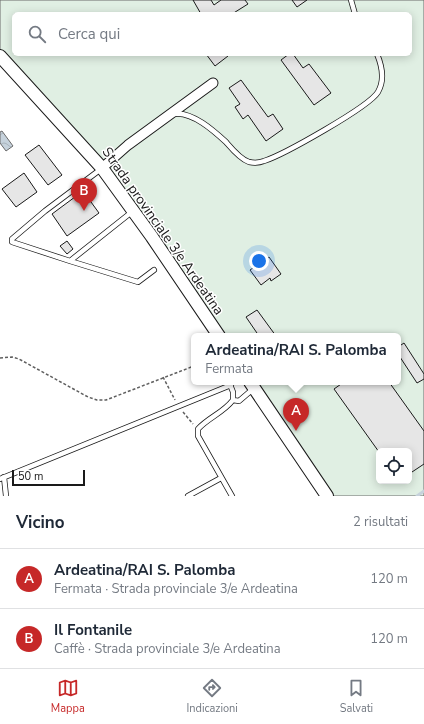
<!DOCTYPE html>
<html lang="it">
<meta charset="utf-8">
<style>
body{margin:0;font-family:"Nunito Sans",sans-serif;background:#f2f2f3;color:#1f2937}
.controls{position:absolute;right:12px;bottom:12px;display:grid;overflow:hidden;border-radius:6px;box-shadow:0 2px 10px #0003}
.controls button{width:36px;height:36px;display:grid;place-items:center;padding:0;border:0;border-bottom:1px solid #e0e1e3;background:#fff;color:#1f2937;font:20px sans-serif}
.scale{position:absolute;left:12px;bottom:10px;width:73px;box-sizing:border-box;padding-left:4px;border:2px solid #1a1a1a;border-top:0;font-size:11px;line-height:14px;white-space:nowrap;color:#1a1a1a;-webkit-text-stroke:3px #fff;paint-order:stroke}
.you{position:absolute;left:259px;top:261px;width:14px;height:14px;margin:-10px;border:3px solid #fff;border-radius:50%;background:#1a73e8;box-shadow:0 0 0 6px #1a73e833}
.badge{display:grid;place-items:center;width:26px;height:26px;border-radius:50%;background:#c62828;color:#fff;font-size:13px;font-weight:700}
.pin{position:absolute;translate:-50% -33px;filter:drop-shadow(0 1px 2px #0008)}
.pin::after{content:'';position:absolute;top:21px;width:14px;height:12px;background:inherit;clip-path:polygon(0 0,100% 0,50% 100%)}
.popup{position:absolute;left:191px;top:333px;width:210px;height:52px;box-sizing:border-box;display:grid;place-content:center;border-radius:6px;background:#fff;filter:drop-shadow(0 1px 3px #0005);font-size:13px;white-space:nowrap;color:#747a83}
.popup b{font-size:15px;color:#1f2937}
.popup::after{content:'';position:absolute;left:50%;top:100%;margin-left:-8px;border:8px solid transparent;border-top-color:#fff}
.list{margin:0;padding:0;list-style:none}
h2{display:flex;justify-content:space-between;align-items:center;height:52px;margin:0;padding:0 16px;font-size:17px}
h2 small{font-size:13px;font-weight:400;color:#747a83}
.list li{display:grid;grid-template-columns:26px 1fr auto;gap:12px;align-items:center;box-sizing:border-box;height:60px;padding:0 16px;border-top:1px solid #e0e1e3}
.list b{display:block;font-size:15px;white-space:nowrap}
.list p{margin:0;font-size:13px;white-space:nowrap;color:#747a83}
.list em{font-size:13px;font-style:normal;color:#747a83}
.icon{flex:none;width:22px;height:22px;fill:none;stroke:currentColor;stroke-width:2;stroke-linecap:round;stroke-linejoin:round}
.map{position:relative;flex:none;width:424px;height:496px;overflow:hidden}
.search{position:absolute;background:#fff;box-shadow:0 2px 10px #0003;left:12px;right:12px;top:12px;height:44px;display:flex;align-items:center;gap:10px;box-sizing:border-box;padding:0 14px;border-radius:6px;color:#747a83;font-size:15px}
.sheet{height:172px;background:#fff}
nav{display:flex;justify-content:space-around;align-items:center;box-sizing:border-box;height:56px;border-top:1px solid #e0e1e3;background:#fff;font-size:11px;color:#747a83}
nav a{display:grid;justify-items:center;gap:2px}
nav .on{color:#c62828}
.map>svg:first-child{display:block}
.green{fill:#e0efe3;stroke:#6a6a6a;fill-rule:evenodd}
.water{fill:url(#water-waves);stroke:#6a6a6a}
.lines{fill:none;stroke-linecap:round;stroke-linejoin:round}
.stream{stroke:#c6d2dc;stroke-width:3}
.building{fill:#e6e6e6;stroke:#1a1a1a}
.lane-casing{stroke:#1a1a1a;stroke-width:6}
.street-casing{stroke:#1a1a1a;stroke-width:11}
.secondary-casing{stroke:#1a1a1a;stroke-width:14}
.path{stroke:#5f5f5f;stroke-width:1.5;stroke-dasharray:3 2;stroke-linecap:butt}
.lane{stroke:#fff;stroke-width:4.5}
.street{stroke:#fff;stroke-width:9}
.secondary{stroke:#fff;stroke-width:12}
.labels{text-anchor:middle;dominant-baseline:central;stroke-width:3;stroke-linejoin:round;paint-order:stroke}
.street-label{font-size:14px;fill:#1a1a1a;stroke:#fff}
</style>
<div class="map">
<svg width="424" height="496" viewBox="0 0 424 496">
<defs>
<pattern id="water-waves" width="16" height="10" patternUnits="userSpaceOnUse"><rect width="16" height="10" fill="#c6d2dc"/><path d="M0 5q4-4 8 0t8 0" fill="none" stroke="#aab4bc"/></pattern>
</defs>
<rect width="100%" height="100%" fill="#fff"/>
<path class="green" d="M0,0H424V496H327L250,382H398V336H219L133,211L0,56ZM14,14H410V54H14ZM379,451H409V481H379Z"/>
<path class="water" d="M2,131L13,146L6,151L0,143V132Z"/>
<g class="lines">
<path class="stream" d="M417,496L424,491"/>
</g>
<path class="building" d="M193,0H211L214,5L221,0H245L248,4L232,14H201Z
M292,0H307L297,7Z
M206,54H226L228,56L215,66Z
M289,54H293L303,68L309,64L331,93L314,105L281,60Z
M241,80L268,117L273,114L283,129L266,141L248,115L243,119L235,107L240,104L229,88Z
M39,145L62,175L48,185L25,155Z
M24,173L37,192L16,207L2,189Z
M83,191L99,213L67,236L52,214Z
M67,241L73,249L67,254L60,246Z
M269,257L281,274L271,281L270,278L261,285L250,270Z
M257,310L276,336H259L246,317Z
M404,343L424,374V379L417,383L398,354V347Z
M344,382H389L424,431V464L409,474V451H379V452L334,389Z"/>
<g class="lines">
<defs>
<path id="lane" d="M351,0L355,14
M174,114C192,111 214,131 226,142C232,149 240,159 249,162C254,163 259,163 264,161C283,155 369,107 378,92C385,80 382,66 377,54
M101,169L45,211L12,239V242L70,261L133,211
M70,261L138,282L154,270
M229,382L233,392V400C223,413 209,417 198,429V436L232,496
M233,400L239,401L253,389
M4,477L6,496
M0,479L231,385
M188,496L221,478"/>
<path id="street" d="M102,168L128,145L213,83"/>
<path id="secondary" d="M0,56L102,168L152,237L219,336
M250,382L327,496"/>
</defs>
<use href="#lane" class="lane-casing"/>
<use href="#street" class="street-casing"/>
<use href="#secondary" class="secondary-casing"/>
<path class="path" d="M0,358L12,357L19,359L88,397L97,400H106L194,366
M163,377L175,400
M183,412L193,424"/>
<use href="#lane" class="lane"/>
<use href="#street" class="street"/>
<use href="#secondary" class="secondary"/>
</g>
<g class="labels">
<g class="street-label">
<text transform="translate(163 231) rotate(55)">Strada provinciale 3/e Ardeatina</text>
</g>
</g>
</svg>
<div class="controls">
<button><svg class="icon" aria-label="locate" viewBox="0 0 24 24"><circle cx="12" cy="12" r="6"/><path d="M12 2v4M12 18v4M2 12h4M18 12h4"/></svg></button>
</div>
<div class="scale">50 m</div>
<div class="you"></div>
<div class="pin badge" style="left:296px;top:431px">A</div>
<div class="popup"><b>Ardeatina/RAI S. Palomba</b>Fermata</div>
<div class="pin badge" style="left:84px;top:211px">B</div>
<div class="search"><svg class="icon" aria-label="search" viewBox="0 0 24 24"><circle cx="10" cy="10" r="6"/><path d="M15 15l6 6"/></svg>Cerca qui</div>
</div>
<section class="sheet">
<h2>Vicino<small>2 risultati</small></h2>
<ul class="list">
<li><span class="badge">A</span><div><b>Ardeatina/RAI S. Palomba</b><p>Fermata · Strada provinciale 3/e Ardeatina</p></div><em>120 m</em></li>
<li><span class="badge">B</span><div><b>Il Fontanile</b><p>Caffè · Strada provinciale 3/e Ardeatina</p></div><em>120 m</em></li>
</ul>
</section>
<nav>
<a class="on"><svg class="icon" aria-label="map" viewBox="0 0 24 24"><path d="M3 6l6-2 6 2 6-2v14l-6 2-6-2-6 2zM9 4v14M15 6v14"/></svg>Mappa</a>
<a><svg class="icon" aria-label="directions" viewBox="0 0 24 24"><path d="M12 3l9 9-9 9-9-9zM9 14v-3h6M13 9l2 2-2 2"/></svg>Indicazioni</a>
<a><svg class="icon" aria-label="saved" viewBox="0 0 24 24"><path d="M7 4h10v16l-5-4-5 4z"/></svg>Salvati</a>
</nav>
